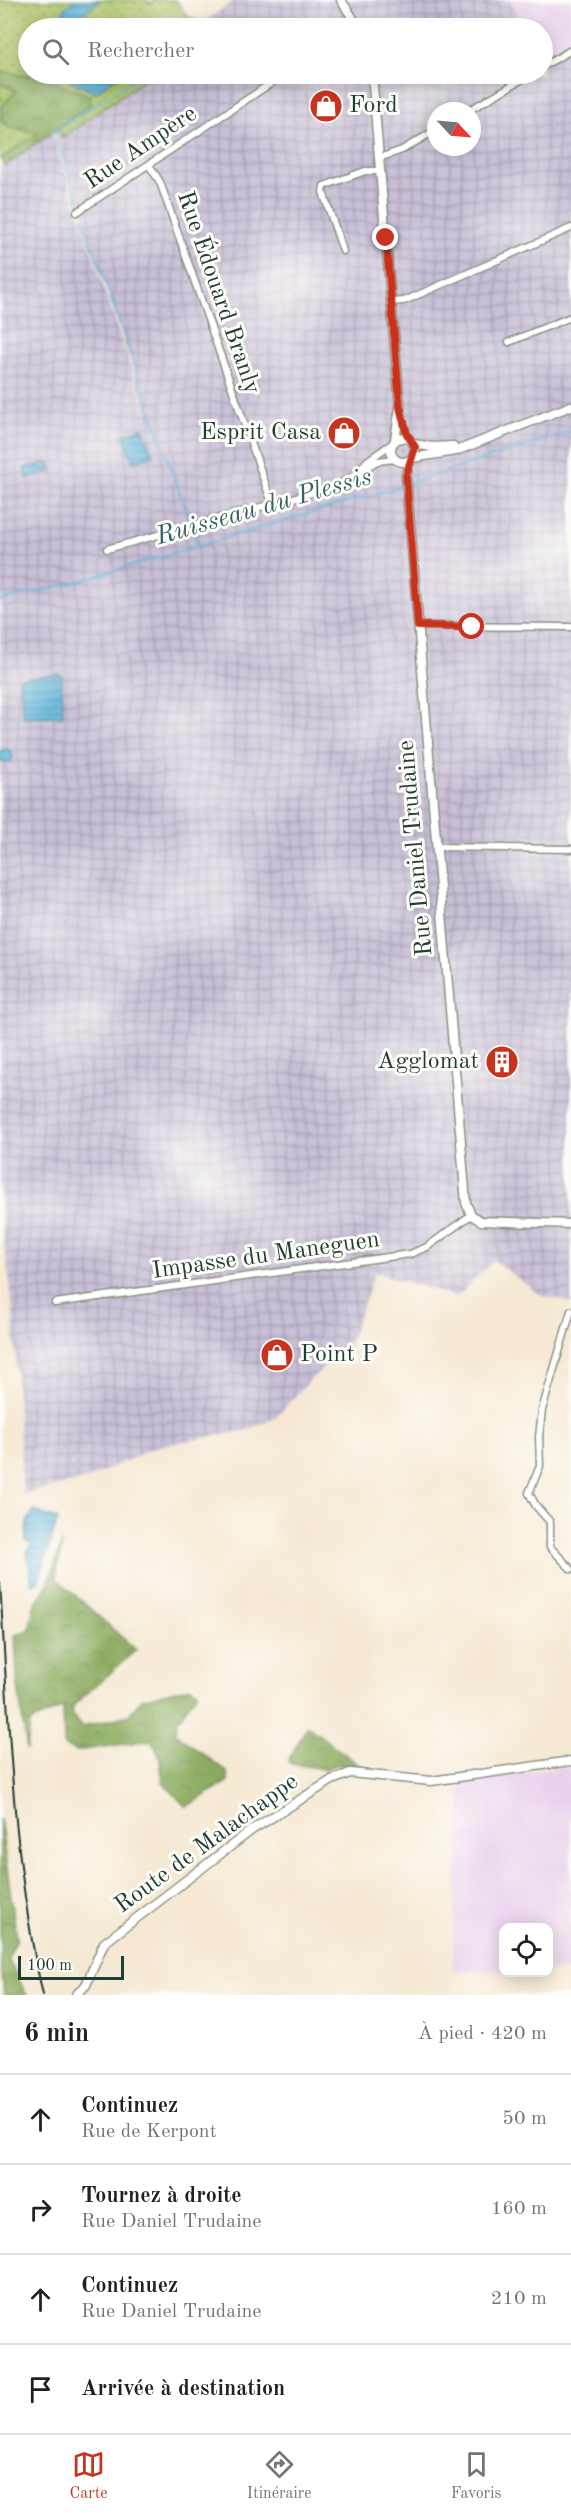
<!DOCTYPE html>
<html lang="fr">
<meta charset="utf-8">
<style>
body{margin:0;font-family:"Old Standard TT",serif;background:#f6f6f6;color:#202124}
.controls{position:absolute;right:18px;bottom:18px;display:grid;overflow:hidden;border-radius:12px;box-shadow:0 3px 15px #0003}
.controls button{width:54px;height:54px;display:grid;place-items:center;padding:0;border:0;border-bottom:2px solid #e0e0e0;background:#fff;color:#202124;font:30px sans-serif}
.compass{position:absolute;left:427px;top:102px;width:54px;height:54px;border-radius:50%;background:#fff;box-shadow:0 3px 15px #0003;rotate:116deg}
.scale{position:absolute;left:18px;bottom:15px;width:106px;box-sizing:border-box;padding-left:6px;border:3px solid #1f3d34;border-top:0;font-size:16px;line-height:21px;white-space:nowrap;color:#1f3d34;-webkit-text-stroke:4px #fdfcf7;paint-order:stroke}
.stop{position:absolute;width:18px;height:18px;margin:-14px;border:4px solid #c8321e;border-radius:50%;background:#fff}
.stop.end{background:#c8321e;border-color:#fff;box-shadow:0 2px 6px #0008}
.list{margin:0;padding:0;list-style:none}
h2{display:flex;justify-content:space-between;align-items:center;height:78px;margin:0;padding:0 24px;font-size:26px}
h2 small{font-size:20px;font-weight:400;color:#757577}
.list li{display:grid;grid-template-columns:39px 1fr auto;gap:18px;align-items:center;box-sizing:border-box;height:90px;padding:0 24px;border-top:2px solid #e0e0e0}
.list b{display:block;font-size:22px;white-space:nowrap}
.list p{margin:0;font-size:20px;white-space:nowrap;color:#757577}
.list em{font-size:20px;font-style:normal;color:#757577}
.icon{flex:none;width:33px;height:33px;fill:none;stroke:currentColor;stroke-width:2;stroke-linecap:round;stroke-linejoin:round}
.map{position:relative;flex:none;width:571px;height:1995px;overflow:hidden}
.search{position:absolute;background:#fff;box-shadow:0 3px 15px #0003;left:18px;right:18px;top:18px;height:66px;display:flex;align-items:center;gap:15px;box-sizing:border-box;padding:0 21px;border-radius:33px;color:#757577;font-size:22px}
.sheet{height:438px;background:#fff}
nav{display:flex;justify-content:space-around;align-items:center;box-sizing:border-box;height:84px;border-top:2px solid #e0e0e0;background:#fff;font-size:16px;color:#757577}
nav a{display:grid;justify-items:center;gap:3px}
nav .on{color:#c8321e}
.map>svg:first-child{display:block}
.built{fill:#e9d2ed}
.industrial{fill:url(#industrial-grid);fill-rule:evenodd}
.grass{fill:url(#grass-dots);stroke:#66804e;stroke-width:1.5}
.forest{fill:url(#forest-crowns);stroke:#547448;stroke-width:1.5}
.water{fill:url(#water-rules);stroke:#3e7887;stroke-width:1.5}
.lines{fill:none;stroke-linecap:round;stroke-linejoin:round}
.stream{stroke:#5eb4da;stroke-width:2}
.street-casing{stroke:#8a9384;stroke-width:9}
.secondary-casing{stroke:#8a9384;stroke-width:11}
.street{stroke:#fff;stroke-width:6}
.secondary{stroke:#fff;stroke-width:8}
.rail{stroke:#1f3d34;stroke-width:2}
.route{stroke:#c8321e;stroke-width:8}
.labels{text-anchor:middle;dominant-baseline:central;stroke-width:6;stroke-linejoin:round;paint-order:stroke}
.poi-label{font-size:24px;fill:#1f3d34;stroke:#fdfcf7;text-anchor:start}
.street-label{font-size:24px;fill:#1f3d34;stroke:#fdfcf7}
.water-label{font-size:26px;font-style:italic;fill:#326166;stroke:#fdfcf7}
</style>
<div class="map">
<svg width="571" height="1995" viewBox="0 0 571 1995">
<defs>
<pattern id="industrial-grid" width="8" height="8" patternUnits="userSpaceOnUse" patternTransform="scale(1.5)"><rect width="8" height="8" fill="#c9bfd7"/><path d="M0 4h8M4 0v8" fill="none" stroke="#a39caf"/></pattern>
<pattern id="grass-dots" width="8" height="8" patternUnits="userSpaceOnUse" patternTransform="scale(1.5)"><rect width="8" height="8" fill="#adc469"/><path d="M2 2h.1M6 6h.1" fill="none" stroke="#8ca057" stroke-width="1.8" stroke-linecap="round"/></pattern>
<pattern id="forest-crowns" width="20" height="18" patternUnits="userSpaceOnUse" patternTransform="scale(1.5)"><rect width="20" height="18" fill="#8aaa5d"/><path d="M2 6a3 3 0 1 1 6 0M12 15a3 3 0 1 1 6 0" fill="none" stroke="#708c4e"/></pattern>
<pattern id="water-rules" width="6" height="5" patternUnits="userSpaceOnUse" patternTransform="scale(1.5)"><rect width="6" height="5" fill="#5eb4da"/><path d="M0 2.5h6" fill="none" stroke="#4d94b2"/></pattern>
</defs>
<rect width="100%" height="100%" fill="#fdfcf7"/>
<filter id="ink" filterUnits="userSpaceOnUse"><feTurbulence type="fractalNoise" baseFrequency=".0167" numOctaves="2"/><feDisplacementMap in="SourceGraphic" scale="12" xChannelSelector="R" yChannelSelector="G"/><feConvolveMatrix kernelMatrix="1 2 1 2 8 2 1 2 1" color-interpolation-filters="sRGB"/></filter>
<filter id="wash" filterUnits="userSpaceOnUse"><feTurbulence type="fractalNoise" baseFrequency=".008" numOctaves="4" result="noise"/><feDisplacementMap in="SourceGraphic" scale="24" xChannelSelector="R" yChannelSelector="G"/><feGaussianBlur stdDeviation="1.35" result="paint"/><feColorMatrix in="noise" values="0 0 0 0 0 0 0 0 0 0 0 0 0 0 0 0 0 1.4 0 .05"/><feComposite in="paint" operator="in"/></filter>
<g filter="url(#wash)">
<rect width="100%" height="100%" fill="#f6e9d4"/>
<path class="built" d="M508,0H571V42L545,56L543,53L542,28H527Z
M571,1766V1971H549L548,1928H504L503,1971H452L461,1781Z"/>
<path class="industrial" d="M235,0H508L527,28H195Z
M571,42V1303L540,1295L494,1260L457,1297L375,1272L348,1346L312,1378L275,1418L247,1430L158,1446L87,1479L23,1494L12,1303L0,1206V166L51,131L159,452L55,127L131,74H542L543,53L545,56ZM436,111H472V147H436Z"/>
<path class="grass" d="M0,0H148L151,4L153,0H176L187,16L215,28H28V74H152L62,138L57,129L90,105L91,96L47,80L0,71Z
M0,83L16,91L3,105L8,127L39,133L0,159Z
M129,163L132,166L93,189V187Z"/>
<path class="forest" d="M0,71L47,80L91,96L90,105L5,166L0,159L38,133L8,127L1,119L3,105L16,91L0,83Z
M62,1543L56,1578L136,1650L74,1705L71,1714L83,1727L129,1715L142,1699L191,1687L198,1692L178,1720L175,1733L227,1772L228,1781L186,1807L163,1782L159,1755L151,1740L76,1751L64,1746L63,1707L30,1722L27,1751L17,1680L15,1635L29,1631L34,1606L48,1584Z
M307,1726L362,1767L336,1765L325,1769L292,1764L288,1761Z
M0,1819L17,1939L8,1959L27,1995H4L0,1956Z"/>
<path class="water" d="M75,0H100L73,22L67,23L62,15L65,8Z
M58,74H121L95,93Z
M143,428L153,455L133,462L123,435Z
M50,462L52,471L27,478L24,468L37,465L38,468V465Z
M59,674L62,676L63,716L23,717L20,680L22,678Z
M-1 756a7 7 0 1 1 14 0a7 7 0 1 1-14 0Z
M34,1511L57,1519V1521L39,1581L32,1584L27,1552L31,1544L26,1541C26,1528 25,1521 34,1511Z"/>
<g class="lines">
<path class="stream" d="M78,202L54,132L136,78L137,74
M82,217L189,518
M408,484L571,431
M193,531L198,545
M0,601L76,582L403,486"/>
</g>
</g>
<g filter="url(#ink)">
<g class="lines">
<defs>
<path id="street" d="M542,67L571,50
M468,111L531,74
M379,158L402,150L436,130
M149,165L160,182L272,503
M77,212L285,74
M343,251L323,192L324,186L365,171H381
M391,302L404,301L571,228
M509,342L571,317
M357,472L367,461L393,443
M107,549L337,486L377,461L396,459
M418,626L571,627
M436,847L571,849
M55,1303L410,1254L427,1247L471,1215
M571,1311L542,1410L539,1437L540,1466L529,1493L536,1506L550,1522V1547L571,1569"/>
<path id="secondary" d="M341,0L359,28
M372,74L400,407L395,440
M391 450a12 12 0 1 1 24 0a12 12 0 1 1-24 0Z
M414,444L432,447L453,446
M412,458L456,451L571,406
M410,460L406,476L466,1203L471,1215L481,1221L571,1224
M76,1995L86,1985L104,1943L253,1829L332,1780L350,1773L431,1781L571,1761"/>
</defs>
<use href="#street" class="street-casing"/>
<use href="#secondary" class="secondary-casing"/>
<use href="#street" class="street"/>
<use href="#secondary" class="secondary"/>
<path class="rail" d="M0,1583C9,1721 12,1860 43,1995"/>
</g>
</g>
<g class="lines" filter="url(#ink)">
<path class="route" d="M386,238L400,407L407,434L415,447L406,476L418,626L472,627"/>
</g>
<defs>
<symbol id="shop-disc" viewBox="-11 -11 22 22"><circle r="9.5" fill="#c8321e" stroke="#fdfcf7"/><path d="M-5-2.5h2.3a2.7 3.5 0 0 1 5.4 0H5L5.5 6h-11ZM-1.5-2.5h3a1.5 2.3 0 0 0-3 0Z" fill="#fff"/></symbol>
<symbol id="building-disc" viewBox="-11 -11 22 22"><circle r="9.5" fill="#c8321e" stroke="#fdfcf7"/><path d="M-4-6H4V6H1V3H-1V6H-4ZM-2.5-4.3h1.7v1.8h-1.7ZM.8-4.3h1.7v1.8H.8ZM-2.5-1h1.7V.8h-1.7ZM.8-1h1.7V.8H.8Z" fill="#fff"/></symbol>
</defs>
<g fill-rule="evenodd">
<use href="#shop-disc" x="307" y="87" width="38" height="38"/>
<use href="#shop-disc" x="325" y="414" width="38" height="38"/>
<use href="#building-disc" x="483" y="1043" width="38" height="38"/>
<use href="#shop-disc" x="258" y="1336" width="38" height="38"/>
</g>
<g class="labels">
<g class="poi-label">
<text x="349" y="106">Ford</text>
<text x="321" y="433" text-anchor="end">Esprit Casa</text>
<text x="479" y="1062" text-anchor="end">Agglomat</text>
<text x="300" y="1355">Point P</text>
</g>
<g class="street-label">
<text transform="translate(141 148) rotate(-34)">Rue Ampère</text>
<text transform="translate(218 293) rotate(71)">Rue Édouard Branly</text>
<text transform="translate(416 848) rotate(-95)">Rue Daniel Trudaine</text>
<text transform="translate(266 1256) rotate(-8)">Impasse du Maneguen</text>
<text transform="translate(207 1844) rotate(-36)">Route de Malachappe</text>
</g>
<g class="water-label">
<text transform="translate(264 507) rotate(-16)">Ruisseau du Plessis</text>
</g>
</g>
</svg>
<div class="controls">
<button><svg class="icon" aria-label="locate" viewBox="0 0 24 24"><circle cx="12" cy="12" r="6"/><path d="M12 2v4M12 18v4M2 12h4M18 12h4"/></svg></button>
</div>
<svg class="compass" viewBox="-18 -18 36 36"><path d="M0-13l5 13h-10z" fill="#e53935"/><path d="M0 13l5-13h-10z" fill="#757577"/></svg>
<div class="scale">100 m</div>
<div class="stop" style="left:472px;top:627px"></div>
<div class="stop end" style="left:386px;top:238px"></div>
<div class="search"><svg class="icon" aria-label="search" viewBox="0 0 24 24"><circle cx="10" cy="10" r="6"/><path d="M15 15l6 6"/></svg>Rechercher</div>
</div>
<section class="sheet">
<h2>6 min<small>À pied · 420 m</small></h2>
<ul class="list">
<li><svg class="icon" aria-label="ahead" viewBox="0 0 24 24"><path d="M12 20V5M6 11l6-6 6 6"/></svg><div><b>Continuez</b><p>Rue de Kerpont</p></div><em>50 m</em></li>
<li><svg class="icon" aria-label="right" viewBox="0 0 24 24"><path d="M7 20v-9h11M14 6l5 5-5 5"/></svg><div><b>Tournez à droite</b><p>Rue Daniel Trudaine</p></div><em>160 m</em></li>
<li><svg class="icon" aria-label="ahead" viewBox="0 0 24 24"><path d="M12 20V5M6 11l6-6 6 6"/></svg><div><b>Continuez</b><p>Rue Daniel Trudaine</p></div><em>210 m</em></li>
<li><svg class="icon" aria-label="arrive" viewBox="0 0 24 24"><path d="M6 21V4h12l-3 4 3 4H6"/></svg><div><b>Arrivée à destination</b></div></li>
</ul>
</section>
<nav>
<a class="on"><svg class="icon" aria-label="map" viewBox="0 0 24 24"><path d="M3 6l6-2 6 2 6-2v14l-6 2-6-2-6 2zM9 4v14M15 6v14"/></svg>Carte</a>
<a><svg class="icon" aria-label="directions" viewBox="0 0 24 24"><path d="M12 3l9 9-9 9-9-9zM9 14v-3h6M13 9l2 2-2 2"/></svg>Itinéraire</a>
<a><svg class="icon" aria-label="saved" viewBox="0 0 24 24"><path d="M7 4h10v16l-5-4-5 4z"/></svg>Favoris</a>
</nav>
